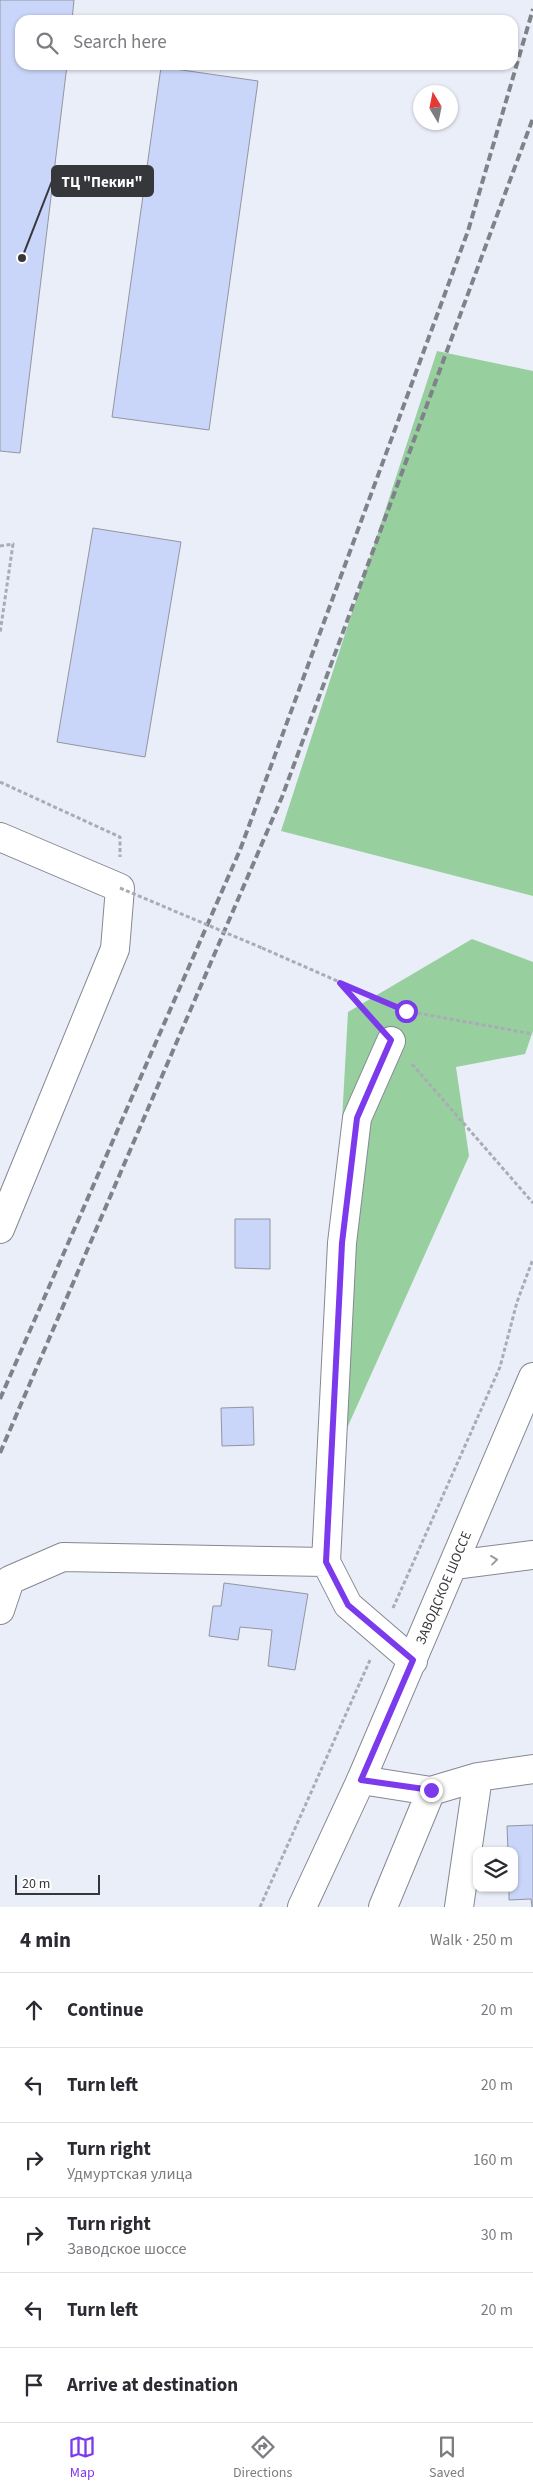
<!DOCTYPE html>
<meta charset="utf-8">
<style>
body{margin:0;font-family:"Source Sans 3",sans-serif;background:#f7f7f7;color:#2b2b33}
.controls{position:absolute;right:15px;bottom:15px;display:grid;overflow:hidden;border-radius:10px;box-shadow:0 1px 4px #0004}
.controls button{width:45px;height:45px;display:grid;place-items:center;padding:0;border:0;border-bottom:1px solid #e1e1e2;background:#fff;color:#2b2b33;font:25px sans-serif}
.compass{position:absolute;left:413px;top:85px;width:45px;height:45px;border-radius:50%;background:#fff;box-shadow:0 1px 4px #0004;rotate:350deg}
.scale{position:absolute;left:15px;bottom:12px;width:85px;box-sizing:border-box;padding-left:5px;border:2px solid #36373b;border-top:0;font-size:14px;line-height:18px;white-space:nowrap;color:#36373b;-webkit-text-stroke:4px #fff;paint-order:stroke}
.stop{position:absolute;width:15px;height:15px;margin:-11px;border:4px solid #7c3aed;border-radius:50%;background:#fff}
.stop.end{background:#7c3aed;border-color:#fff;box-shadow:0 1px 5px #0008}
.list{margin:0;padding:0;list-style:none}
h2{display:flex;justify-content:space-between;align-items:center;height:65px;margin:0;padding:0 20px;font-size:21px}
h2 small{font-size:16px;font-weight:400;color:#7c7c81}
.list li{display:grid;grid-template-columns:32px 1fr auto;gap:15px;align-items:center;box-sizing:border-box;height:75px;padding:0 20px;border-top:1px solid #e1e1e2}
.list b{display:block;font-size:19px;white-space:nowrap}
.list p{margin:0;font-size:16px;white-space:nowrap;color:#7c7c81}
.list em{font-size:16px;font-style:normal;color:#7c7c81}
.icon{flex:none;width:28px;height:28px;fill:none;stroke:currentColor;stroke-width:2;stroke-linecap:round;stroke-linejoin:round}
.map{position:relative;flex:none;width:533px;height:1907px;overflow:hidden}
.search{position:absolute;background:#fff;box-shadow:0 1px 4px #0004;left:15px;right:15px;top:15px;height:55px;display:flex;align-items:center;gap:12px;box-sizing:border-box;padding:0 18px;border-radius:15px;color:#7c7c81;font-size:19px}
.sheet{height:515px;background:#fff}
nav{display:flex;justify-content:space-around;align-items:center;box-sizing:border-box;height:70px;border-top:1px solid #e1e1e2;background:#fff;font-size:14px;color:#7c7c81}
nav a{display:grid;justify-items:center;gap:2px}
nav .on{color:#7c3aed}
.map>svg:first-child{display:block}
.forest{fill:#98cf9f}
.building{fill:#c9d5f9;stroke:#93969f}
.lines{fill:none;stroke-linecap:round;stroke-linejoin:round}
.minor-casing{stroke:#858891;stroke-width:30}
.major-casing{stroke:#858891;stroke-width:30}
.path{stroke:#a9acb4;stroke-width:3;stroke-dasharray:4 2.5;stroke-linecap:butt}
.minor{stroke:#fff;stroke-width:28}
.major{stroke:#fff;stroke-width:28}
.rail{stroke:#808289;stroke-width:4;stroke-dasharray:8 4;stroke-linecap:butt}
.path-bridge{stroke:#a9acb4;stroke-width:3;stroke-dasharray:4 2.5;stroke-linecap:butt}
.oneway{stroke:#9a9b9d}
.route{stroke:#7c3aed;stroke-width:6}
.labels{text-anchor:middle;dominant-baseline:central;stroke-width:5;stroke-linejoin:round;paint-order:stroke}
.street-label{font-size:14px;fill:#36373b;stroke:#fff}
.leader{fill:none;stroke:#36373b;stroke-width:2}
.callout-dot{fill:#36373b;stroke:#fff;stroke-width:2}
.callout{fill:#36373b;stroke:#36373b;stroke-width:2}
.callout-label{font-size:15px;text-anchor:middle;font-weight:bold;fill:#fff}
</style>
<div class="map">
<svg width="533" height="1907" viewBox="0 0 533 1907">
<rect width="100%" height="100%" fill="#eaeef8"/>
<path class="forest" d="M437,351L533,371V896L281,831Z
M472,939L533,962V1031L525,1054L456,1067L469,1156L322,1484L348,1012Z"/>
<path class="building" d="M0,0H74L72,20H20V65H67L20,453L0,451Z
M161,67L258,81L209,430L112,417Z
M93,528L181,542L145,757L57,742Z
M235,1219H270V1269L235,1268Z
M253,1407L254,1445L222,1446L221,1408Z
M224,1583L308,1594L295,1670L268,1666L272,1630L240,1627L238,1640L209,1636L213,1606H221Z
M533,1825V1907H532L531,1899L509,1900V1888H514V1851H508L507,1826Z"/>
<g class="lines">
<defs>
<path id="minor" d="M0,837L120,888L115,949L0,1229
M391,1041L357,1118L342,1243L326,1562L348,1605L413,1661
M454,1565L533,1555
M0,1610L10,1580L63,1557L326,1562
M361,1780L431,1791L478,1777L533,1769
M383,1907L431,1791
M459,1907L478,1777"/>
<path id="major" d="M302,1907L361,1780L533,1377"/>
</defs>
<use href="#minor" class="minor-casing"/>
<use href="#major" class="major-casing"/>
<path class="path" d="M0,546L13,544L0,633
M0,782L120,837V857
M262,948L406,1011L533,1034
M340,983L373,1020
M412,1064L533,1203
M393,1608L500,1367L517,1302L533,1259
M260,1907L370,1660"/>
<use href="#minor" class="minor"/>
<use href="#major" class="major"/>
<path class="rail" d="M0,1399L240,850L468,231L533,9
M0,1453L282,797L533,118"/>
<path class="path-bridge" d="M120,888L262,948"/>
</g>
<defs><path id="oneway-chevron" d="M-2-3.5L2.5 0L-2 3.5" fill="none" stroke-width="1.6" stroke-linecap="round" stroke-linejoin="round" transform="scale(1.25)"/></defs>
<use class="oneway" href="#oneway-chevron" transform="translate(494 1560) rotate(-7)"/>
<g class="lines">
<path class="route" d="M406,1011L340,983L391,1040L357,1118L342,1243L326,1562L348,1605L413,1660L361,1780L431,1790"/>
</g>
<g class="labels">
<g class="street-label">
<text transform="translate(444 1588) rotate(-67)">ЗАВОДСКОЕ ШОССЕ</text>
</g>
</g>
<path class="leader" d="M22 258L52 181"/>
<circle class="callout-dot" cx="22" cy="258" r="5"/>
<rect class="callout" x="52" y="166" width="101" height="30" rx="5"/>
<g class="callout-label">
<text x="102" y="187">ТЦ "Пекин"</text>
</g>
</svg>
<div class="controls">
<button><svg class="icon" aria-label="layers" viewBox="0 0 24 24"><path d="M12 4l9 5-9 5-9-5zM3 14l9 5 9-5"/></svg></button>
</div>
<svg class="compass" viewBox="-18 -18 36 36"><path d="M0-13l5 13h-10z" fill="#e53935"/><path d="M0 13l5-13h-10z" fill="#7c7c81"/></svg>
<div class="scale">20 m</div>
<div class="stop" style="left:406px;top:1011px"></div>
<div class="stop end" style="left:431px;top:1790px"></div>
<div class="search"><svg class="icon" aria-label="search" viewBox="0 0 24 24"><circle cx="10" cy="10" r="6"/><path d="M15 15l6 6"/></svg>Search here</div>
</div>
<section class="sheet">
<h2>4 min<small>Walk · 250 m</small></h2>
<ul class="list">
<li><svg class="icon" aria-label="ahead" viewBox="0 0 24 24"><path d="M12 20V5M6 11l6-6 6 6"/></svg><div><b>Continue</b></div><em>20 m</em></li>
<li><svg class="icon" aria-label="left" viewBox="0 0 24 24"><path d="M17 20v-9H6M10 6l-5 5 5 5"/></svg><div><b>Turn left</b></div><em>20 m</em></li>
<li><svg class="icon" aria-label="right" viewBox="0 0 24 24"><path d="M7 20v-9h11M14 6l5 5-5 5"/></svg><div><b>Turn right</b><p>Удмуртская улица</p></div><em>160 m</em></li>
<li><svg class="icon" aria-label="right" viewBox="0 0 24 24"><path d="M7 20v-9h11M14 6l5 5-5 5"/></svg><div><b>Turn right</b><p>Заводское шоссе</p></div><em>30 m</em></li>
<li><svg class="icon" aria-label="left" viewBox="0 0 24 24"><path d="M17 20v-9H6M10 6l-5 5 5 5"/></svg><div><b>Turn left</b></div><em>20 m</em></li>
<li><svg class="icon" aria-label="arrive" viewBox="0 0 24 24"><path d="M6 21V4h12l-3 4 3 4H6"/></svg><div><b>Arrive at destination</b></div></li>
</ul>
</section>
<nav>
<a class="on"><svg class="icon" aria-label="map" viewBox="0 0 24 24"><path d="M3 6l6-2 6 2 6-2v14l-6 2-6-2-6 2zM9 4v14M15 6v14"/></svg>Map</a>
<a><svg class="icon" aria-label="directions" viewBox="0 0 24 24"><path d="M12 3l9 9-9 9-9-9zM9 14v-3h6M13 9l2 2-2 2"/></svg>Directions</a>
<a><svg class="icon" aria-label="saved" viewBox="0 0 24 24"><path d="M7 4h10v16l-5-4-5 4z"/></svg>Saved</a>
</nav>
